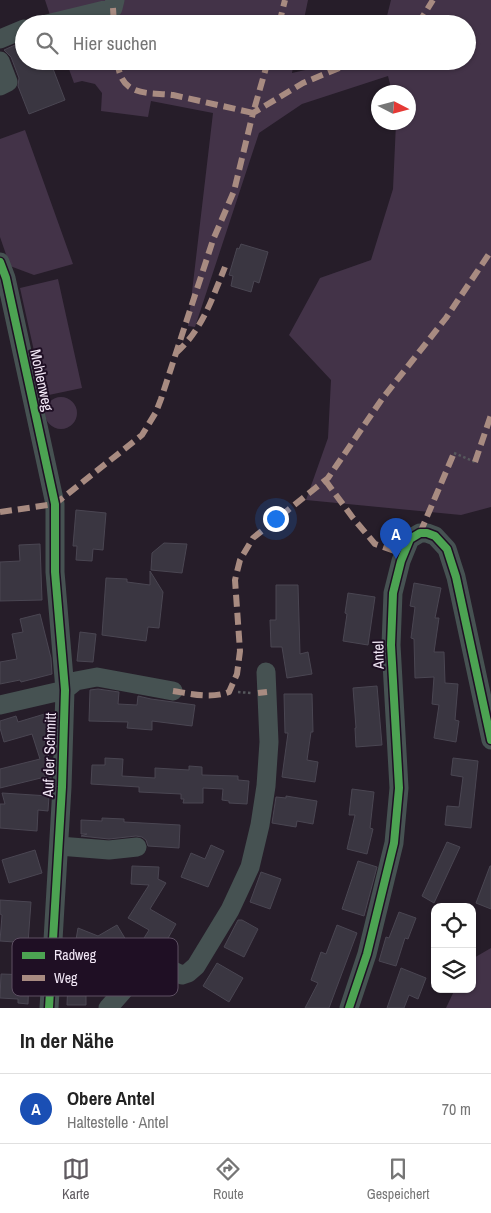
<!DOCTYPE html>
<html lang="de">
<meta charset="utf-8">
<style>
body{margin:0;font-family:"Archivo Narrow",sans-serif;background:#f2f2f2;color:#222}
.controls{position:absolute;right:15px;bottom:15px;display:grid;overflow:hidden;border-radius:10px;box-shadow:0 1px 4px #0004}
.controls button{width:45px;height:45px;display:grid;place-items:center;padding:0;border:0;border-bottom:1px solid #e0e0e0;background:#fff;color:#222;font:25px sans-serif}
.compass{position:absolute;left:371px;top:85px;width:45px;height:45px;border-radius:50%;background:#fff;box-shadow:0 1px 4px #0004;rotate:96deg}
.you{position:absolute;left:275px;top:518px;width:18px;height:18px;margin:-12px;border:4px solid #fff;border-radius:50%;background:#1a73e8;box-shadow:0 0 0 8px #1a73e833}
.badge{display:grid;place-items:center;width:32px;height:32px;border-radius:50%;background:#605b61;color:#fff;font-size:16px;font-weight:700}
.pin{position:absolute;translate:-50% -41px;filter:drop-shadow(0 1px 2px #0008)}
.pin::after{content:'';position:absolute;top:26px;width:18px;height:15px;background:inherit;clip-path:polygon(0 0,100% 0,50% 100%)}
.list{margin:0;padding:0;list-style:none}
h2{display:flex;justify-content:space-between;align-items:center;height:65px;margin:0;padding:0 20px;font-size:21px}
h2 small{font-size:16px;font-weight:400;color:#767676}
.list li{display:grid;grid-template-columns:32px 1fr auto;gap:15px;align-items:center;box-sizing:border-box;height:70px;padding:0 20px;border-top:1px solid #e0e0e0}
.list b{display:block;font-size:19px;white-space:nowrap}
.list p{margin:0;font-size:16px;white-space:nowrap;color:#767676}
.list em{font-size:16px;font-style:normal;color:#767676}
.icon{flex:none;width:28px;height:28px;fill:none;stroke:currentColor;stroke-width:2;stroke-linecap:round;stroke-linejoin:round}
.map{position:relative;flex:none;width:491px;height:1008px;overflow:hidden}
.search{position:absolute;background:#fff;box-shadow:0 1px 4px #0004;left:15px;right:15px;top:15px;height:55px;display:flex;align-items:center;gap:12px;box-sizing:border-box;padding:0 18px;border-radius:28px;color:#767676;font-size:19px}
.sheet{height:135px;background:#fff}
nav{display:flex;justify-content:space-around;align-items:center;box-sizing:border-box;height:70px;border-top:1px solid #e0e0e0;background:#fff;font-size:14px;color:#767676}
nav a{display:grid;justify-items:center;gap:2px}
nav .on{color:#605b61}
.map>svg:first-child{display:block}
.green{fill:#433348}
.building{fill:#3a3641;stroke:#4a4652}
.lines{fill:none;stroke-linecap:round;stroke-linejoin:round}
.path{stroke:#56585c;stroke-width:2.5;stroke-dasharray:2.5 2.5;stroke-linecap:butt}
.minor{stroke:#465252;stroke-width:19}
.quiet{stroke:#a88b81;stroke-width:6;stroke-dasharray:12 6;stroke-linecap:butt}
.cycleway-casing{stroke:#1f0f24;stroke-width:11}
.cycleway{stroke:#4ca352;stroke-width:8}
.labels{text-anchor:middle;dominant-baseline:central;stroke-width:4;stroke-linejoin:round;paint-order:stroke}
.street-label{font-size:15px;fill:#f2e7f6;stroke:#1f0f24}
.key{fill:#1f0f24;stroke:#5e5063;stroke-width:1}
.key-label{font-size:14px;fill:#f2e7f6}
</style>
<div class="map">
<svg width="491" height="1008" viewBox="0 0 491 1008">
<rect width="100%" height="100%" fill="#261d29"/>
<path class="green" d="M45,0H308L303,24H53Z
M391,0H491V507L461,515L306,500L328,438L331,380L289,335L320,278L371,260L393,189L396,123L408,122V92H392L388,76L302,104L259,133L195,327L188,326L213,113L151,101L148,117L101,111L102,93L95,84L82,81L74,83L66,61H294L292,73L345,61H467V24H385Z
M25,130L73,264L34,275L10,266L0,237V139Z
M58,279L82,388L44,396L20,288Z
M45 413a16 16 0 1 1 32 0a16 16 0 1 1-32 0Z
M491,948V1008H446L455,989H472V959Z"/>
<path class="building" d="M24,41V61H50L65,100L29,114L18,86L19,78L11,57L4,50Z
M241,244L268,252L259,283L254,281L251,292L231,286L233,276L229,275L237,248L239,249Z
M76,510L106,513L103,550L93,549L92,561L76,560L77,546H73Z
M164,543L187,544L182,573L151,570L152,553Z
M40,544L42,600L0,601V562L20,561L19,545Z
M150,571L163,592L159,628L148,627L146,641L102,635L106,578L127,579V582L150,585Z
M414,583L441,588L435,618H439L434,652H444L445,683L458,684L455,720L459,721L456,742L434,738L439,705L432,704L434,677L415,678L414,639L411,638L415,607L410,606Z
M276,585H298L300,654L308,652L312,674L287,678L282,647H271L270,620H276Z
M348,593L375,597L368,645L343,641L347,614L345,613Z
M40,614L51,658L52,674L21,682L20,680L0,684V662L17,659L12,634L23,632L20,619Z
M80,632L96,634L93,662L77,661Z
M377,686L382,745L356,747L355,728H356L353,688Z
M98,689L119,692L118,704L137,705L138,696L151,699L195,705L192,726L152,721V730L127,728L128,722L89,721L90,690Z
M284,694H312L313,732H311L307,760L318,762L315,782L282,777L288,733H285Z
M48,713L53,728L52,739L45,741L51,766V784L47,785L45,777L0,788V769L40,759L32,734L4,742L0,728V721L16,716L18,722Z
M105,758L123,759L122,776L155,778V768L189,770V766L202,767V775L238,776V780L249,781L247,804L229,803V801L222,800L223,789L203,788V803H183L184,799H181V794L139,792V787L91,784L92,765H105Z
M453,758L478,761L471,828L445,825L447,806L459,807L463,777L451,775Z
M352,789L374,792L370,828L373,829L367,854L347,849L355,815H349Z
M2,793L49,796L48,811L38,810L37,831L0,828V804H5Z
M286,796L317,801L313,824L297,821L296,827L272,823L276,797L286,798Z
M102,818L124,819V822L180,825L179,848L148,846L146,840L142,837L136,836L109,839L81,836L87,834H81V820L102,821Z
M447,842L460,847L434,903L422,896Z
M211,845L224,851L208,887L181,877L191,853L205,859Z
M35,850L42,873L9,883L2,860Z
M358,861L377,867L364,916L342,909Z
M132,866L159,867L158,879L166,883L150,909L176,924L159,954L141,943L149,930L128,918L149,885L131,884Z
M490,866H491V909L476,903Z
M261,872L281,879L270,909L250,902Z
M0,900L31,902L28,943L0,941L2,915L0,914Z
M399,912L416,918L408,939L405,938L396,966L379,961L386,937L389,938Z
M238,920H242L258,929L244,957L224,947Z
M117,925L129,945L107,956L90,951L88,977H86V1005H67L69,956L73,957L78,928L98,936Z
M337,925L357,933L329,1008H305L318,983L311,980L321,952L326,954Z
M217,963L243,978L229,1002L203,986Z
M401,968L426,978L418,999L409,995L404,1008H387Z
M1,974L29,975L28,1004L18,1003V999L0,998Z"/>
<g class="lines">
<path class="path" d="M454,453L475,462
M238,692L251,693"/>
<path class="minor" d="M47,24L113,8L115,0
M0,39L24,29
M0,61L8,82L0,86
M0,262L6,278L55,504V572L65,690L62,787L49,1008
M0,705L65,690L76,681L97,677L173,691
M59,846L109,850L137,847
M108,1008L145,966H163L182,975L188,973L196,966L230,910L250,867L260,825L266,786L269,742L266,672
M349,1008L367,954L394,843L399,788L391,645L393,593L401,561L410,539L420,533H427L435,536L447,549L456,577L491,740"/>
<path class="quiet" d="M113,8L114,24
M279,24L285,0
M418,24L433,0
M117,61C119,72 121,82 131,88C143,95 159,93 173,95C200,101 227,107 253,113L268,61
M176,353C202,330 212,299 225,267
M475,462L491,415
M325,480L353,518L375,544L403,554
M0,512L55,504L142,435L156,412L161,399L213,240L234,191L253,113L303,83L356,61
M420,533L454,453
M173,691C192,694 211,699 229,692L237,674L240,651L235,580L240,560L253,538L328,478L382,399L446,318L491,251
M258,693L267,692"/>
<defs>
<path id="cycleway" d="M0,262L6,278L55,504V572L65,690L62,787L49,1008
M349,1008L367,954L394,843L399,788L391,645L393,593L401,561L410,539L420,533H427L435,536L447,549L456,577L491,740"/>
</defs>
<use href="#cycleway" class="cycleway-casing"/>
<use href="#cycleway" class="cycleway"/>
</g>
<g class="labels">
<g class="street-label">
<text transform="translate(42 380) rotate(78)">Mohlenweg</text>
<text transform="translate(378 655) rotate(-91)">Antel</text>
<text transform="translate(49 755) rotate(-88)">Auf der Schmitt</text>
</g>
</g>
<rect x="12" y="938" width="166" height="58" rx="8" class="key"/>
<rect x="22" y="952" width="23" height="7" fill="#4ca352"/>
<rect x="22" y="975" width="23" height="6" fill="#a88b81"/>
<g class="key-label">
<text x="54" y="960">Radweg</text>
<text x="54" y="983">Weg</text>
</g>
</svg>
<div class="controls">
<button><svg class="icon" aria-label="locate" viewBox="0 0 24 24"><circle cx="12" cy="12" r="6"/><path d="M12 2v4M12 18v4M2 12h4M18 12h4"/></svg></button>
<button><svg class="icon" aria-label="layers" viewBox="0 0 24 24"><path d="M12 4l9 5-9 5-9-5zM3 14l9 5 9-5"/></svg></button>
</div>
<svg class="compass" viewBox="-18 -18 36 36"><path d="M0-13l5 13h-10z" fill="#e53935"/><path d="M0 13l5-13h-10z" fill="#767676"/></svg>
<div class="you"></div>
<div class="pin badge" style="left:396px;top:559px;background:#1a4fb4">A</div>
<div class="search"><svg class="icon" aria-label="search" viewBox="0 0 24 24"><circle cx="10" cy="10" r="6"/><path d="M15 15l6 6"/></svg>Hier suchen</div>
</div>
<section class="sheet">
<h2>In der Nähe<small></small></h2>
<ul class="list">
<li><span class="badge" style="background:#1a4fb4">A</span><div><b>Obere Antel</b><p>Haltestelle · Antel</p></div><em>70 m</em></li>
</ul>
</section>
<nav>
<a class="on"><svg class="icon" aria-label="map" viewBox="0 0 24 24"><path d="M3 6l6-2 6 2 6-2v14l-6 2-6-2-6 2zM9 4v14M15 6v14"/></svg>Karte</a>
<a><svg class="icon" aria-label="directions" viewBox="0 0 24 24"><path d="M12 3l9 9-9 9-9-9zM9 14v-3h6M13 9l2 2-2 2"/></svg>Route</a>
<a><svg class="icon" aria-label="saved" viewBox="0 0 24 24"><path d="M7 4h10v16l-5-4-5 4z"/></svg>Gespeichert</a>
</nav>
